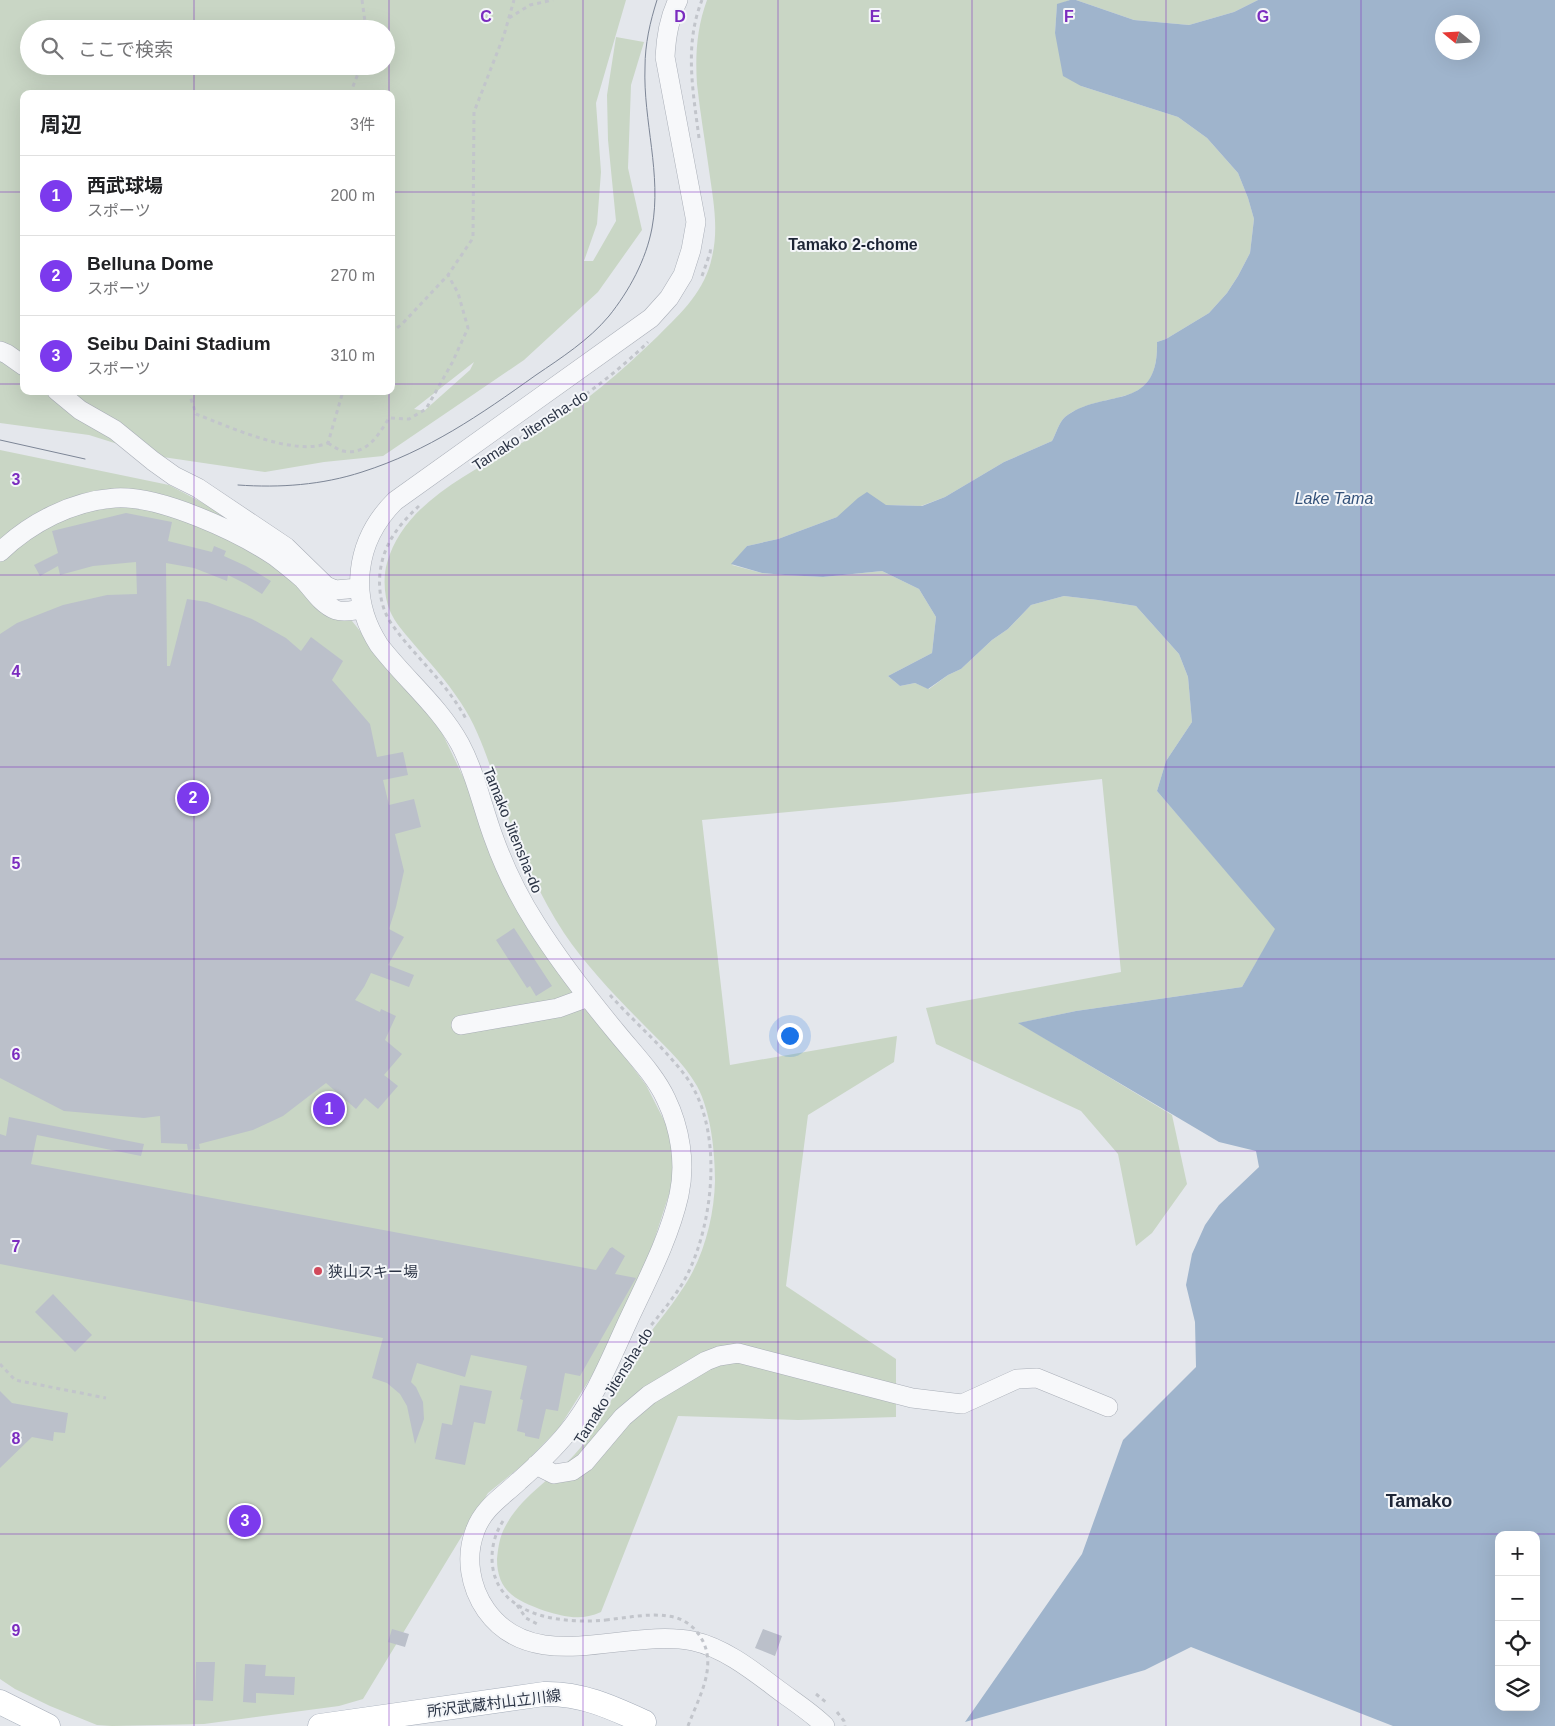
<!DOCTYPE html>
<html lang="ja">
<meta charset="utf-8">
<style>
body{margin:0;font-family:Helvetica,"Noto Sans JP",sans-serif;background:#f2f2f2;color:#202124}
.controls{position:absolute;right:15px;bottom:15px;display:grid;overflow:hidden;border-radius:10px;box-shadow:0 5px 20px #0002}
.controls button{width:45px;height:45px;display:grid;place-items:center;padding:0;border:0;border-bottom:1px solid #e0e0e0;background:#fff;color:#202124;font:25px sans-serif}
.compass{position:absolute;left:1435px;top:15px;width:45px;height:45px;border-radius:50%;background:#fff;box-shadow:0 5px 20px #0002;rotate:288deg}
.you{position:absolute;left:789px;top:1035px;width:18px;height:18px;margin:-12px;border:4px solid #fff;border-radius:50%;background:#1a73e8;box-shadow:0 0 0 8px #1a73e833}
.badge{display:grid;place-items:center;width:32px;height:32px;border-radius:50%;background:#7c3aed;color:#fff;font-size:16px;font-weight:700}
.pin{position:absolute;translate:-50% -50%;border:2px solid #fff;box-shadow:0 1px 5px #0006}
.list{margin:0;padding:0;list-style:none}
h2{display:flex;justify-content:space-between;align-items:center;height:65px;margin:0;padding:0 20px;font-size:21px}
h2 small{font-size:16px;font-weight:400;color:#757577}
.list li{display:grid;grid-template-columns:32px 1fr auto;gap:15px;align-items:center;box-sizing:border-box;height:80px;padding:0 20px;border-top:1px solid #e0e0e0}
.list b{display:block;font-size:19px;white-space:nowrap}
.list p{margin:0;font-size:16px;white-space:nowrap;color:#757577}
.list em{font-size:16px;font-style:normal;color:#757577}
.icon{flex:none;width:28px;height:28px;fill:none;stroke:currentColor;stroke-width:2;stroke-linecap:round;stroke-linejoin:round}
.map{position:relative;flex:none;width:1555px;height:1726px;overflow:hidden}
.search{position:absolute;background:#fff;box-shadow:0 5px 20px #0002;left:20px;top:20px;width:375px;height:55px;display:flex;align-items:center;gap:12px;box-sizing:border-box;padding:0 18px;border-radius:28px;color:#757577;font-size:19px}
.panel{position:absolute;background:#fff;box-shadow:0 5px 20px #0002;left:20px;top:90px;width:375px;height:305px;border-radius:10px}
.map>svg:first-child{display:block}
.green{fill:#c9d6c5;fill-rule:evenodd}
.water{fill:#9fb4cc;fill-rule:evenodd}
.building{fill:#bbc0ca}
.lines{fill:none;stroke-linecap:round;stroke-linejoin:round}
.minor-casing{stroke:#a9aeb7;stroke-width:20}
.major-casing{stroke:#a3abb8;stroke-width:25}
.path{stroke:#c2c5cb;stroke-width:3;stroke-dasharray:4 4;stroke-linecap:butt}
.minor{stroke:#f7f8fa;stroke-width:19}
.major{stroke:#fff;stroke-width:24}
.tram{stroke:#7d8696;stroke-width:1}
.path-bridge{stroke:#c2c5cb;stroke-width:3;stroke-dasharray:4 4;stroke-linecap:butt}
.grid{fill:none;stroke:#7b2cbf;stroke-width:1;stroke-opacity:0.55}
.poi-dot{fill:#d1495b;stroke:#f4f6f9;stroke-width:2}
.labels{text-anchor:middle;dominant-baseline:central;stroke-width:4;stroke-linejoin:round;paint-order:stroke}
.street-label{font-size:15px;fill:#2b3445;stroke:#f4f6f9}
.poi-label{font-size:15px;fill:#2b3445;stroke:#f4f6f9;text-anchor:start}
.neighbourhood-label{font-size:16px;font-weight:bold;fill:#1d2536;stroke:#f4f6f9}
.water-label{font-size:16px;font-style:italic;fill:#34527a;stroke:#f4f6f9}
.quarter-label{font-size:18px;font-weight:bold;fill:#1d2536;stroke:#f4f6f9}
.grid-label{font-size:16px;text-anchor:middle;font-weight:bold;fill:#7b2cbf;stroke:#f4f6f9;stroke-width:4;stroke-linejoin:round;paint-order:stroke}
</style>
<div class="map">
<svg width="1555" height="1726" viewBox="0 0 1555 1726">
<rect width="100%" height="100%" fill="#e4e7ec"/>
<path class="green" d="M0,0H626L596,103L601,172L597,224L584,261H593L616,221L608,140L607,95L616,37L644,42L631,85L628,168L642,230L598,292L524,360L383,456L324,462L265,472L156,456L89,435L0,423ZM29,29H386V66H29ZM24,94H391V391H24ZM474,362L470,370L424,411L414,409Z
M707,0H1070L1057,5L1055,33L1081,86L1178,117L1207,138L1238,173L1248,198L1254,219L1250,253L1238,276L1227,293L1209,313L1166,339L1157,342C1159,414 1104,387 1065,417C1059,422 1056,434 1052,441L1004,462L945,497L921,506L886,505L837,517L778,539L747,546L732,565L762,573L785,575L823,577L882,571L919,589L936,617L932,653L888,676L900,686L915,683L929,689L948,675L961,669L992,640L1008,629L1031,605L1064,596L1098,600L1136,606L1179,654L1188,677L1192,722L1166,761L1157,791L1276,929L1242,987L1076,1011L1019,1023L1172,1115L1187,1184L1152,1233L1136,1246L1118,1154L1081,1111L936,1044L926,1008L1121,972L1102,779L895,802L702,820L730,1065L897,1036L894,1062L808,1115L786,1286L896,1359V1417L798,1420L678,1416L601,1612C581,1621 566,1617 545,1611C518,1601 497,1593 497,1559C498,1550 499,1540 503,1531C518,1498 552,1479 575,1454C604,1422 619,1382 641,1346C653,1327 669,1310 681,1291C703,1260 714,1219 715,1181C715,1152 711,1112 697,1086C683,1061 660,1042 640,1021C613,994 585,964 564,933C537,892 519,847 502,801C490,767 481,733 461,703C447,681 429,662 412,642C404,632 395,623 390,611C384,597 383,577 387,563C406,496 485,467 538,433C582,405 621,372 658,336C682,312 705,291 712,257C719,228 713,199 709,170C705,141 700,112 697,84C695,55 697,27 707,0Z
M1076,0H1258L1234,12L1189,25L1134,20Z
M0,450L169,485L241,523L331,595L377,652L434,716L467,785L568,981L646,1085L670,1132L674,1179L650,1253L603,1358L559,1428L525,1463L488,1493L363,1699L339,1706L204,1724L112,1726L97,1725L50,1706L15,1689L0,1679Z"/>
<path class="water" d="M1070,0H1076L1134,20L1189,25L1234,12L1258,0H1555V1726H1393L1191,1647L1145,1670L965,1722L1082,1554L1123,1440L1196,1367L1195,1322L1186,1285L1192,1254L1205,1225L1219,1205L1259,1167L1256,1151L1219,1142L1018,1023L1076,1011L1242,987L1275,929L1157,791L1166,761L1192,722L1188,677L1179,654L1136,606L1098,600L1064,596L1031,605L1008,629L992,640L961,669L948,675L928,689L915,683L900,686L888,676L932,653L936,617L919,589L882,571L823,577L785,575L762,573L731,564L747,546L778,539L837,517L858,498L867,492L886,505L922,506L945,497L1004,462L1052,441C1056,434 1059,422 1065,417C1103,387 1159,414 1157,342L1166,339L1209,313L1227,293L1238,276L1250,253L1254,219L1248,198L1238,173L1207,138L1178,117L1081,86L1063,76L1055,33L1057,4ZM1442,22H1472V52H1442ZM1499,1535H1536V1707H1499Z"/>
<path class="building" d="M126,513L172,522L168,541L212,552L214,546L226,551L224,556L246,566L271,581L262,594L246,584L228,575L227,581L194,568L166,563L167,666H170L187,599L207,602L252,619L286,638L301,651L311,637L343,661L332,680L370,724L377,757L403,752L408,775L383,780L389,805L414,799L421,827L395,834L404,871L396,907L389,929L404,937L388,965L414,975L409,987L371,973L364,987L355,1000L380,1012L381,1009L396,1016L385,1040L402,1054L384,1075L398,1086L378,1109L365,1098L356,1109L326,1083L283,1116L253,1130L199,1144L200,1149L188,1150L187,1144L161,1143L160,1116L144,1118L64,1111L0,1078V634L17,623L63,605L107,595L137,594L136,562L93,566L60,575L58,566L40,576L34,565L58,553L52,531Z
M514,928L552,986L536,996L530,986L527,988L496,940Z
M9,1117L144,1144L141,1156L37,1135L31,1164L596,1270L610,1248H611L612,1247L625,1256L615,1274L636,1278L580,1376L565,1373L558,1411L546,1409L539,1439L525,1436V1433L517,1431L523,1400L520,1399L527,1366L471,1355L465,1377L417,1363L411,1382L416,1387L423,1402L424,1419L415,1444L407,1406L400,1394L387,1383L372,1378L383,1338L0,1264V1134L6,1136Z
M53,1294L92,1335L75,1352L35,1312Z
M460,1385L492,1391L485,1424L474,1422L465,1465L435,1459L442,1423L452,1425Z
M0,1391L12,1403L68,1413L65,1433L54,1432L53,1441L32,1437L0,1468Z
M392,1629L409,1634L405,1647L388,1642Z
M763,1629L782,1636L775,1656L755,1648Z
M196,1662H215L213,1701L195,1700Z
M245,1664L266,1665L265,1676L295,1677L294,1695L256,1693V1703L243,1702Z"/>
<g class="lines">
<defs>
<path id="minor" d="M678,0C669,18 666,37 665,57L696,222L691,250L683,275L669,298L651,318L395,501C355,541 348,597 379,645C405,679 439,706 460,744C475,772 482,806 493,836C504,867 518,896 536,924C560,962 588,998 617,1033C634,1054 655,1075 666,1099C680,1128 686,1163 679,1195C669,1239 647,1280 628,1321C610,1360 595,1399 567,1433C553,1450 536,1466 519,1481C502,1497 483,1508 475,1531C465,1557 470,1587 486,1610C534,1678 626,1627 693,1641C726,1648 757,1674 784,1694C798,1704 813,1714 825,1726
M0,351L7,354L24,366
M57,391L80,410L115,430L153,461L174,476L198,488L286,547L326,586L335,590L359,588
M0,552C30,523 72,501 115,498C160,495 239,532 276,557C285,564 295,572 303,579C313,590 321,604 336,610C344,613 354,610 362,609
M461,1025L558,1008L588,997
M536,1465L554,1474L572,1471L585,1462L623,1417L649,1395L706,1361L719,1356L738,1353L912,1398L962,1404L1017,1379L1037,1378L1108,1407"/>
<path id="major" d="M0,1702L48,1726
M320,1726L544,1694C581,1693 611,1707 644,1722L642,1726"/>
</defs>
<use href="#minor" class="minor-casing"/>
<use href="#major" class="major-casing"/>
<path class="path" d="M362,0L366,29
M509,18L530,5L553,0
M350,94L361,66
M699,138C693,91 684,45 702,0
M702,276L710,253L711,246
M391,333L403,323L448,275L473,238L474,112L504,35L514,0
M191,391L190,396L196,414C230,427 294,457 328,443L343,391
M328,443C333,446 338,450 343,451C367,456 379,434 389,418L409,419L426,409L452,363L468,328L458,293L448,275
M485,459C543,425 600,389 648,342
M419,506C407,517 395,530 388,545C376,569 376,603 393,626C416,658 447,683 466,719
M610,995C635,1023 665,1048 687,1078C723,1129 714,1218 689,1271C677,1297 655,1319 638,1342
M0,1364L15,1380L106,1398
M503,1521C494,1535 490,1552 493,1569C502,1618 565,1624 606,1620
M517,1605L526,1618L539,1625
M816,1694L827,1703
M837,1712L844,1721L845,1726"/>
<use href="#minor" class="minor"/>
<use href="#major" class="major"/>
<path class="tram" d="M0,440L85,459
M238,485C280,488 322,485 362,472C428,451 480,415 536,375C561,358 589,340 609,316C629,291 646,260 652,228C662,174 643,121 645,67C645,44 650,22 657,0"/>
<path class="path-bridge" d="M606,1620C625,1618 649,1613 667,1616C679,1617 690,1623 697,1632C721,1662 699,1696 688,1726"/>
</g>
<path class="grid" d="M194,0V29M389,0V94M583,0V1726M778,0V1726M972,0V1726M1166,0V1726M1361,0V1726M194,66V94M0,192H24M391,192H1555M0,384H24M391,384H1555M194,391V1726M389,391V1726M0,575H1555M0,767H1555M0,959H1555M0,1151H1555M0,1342H1555M0,1534H1555"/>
<circle class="poi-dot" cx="318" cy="1271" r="5"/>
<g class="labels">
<g class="street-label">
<text transform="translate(530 430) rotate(-33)">Tamako Jitensha-do</text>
<text transform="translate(513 830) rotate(68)">Tamako Jitensha-do</text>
<text transform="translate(613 1386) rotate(-58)">Tamako Jitensha-do</text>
<text transform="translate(494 1703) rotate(-7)">所沢武蔵村山立川線</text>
</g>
<g class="poi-label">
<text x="328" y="1271">狭山スキー場</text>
</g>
<g class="neighbourhood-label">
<text x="853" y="244">Tamako 2-chome</text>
</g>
<g class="water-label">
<text x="1334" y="498">Lake Tama</text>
</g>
<g class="quarter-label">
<text x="1419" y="1501">Tamako</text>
</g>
</g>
<g class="grid-label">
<text x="486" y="22">C</text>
<text x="680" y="22">D</text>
<text x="875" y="22">E</text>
<text x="1069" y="22">F</text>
<text x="1263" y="22">G</text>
<text x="16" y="485">3</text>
<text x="16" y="677">4</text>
<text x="16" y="869">5</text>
<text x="16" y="1060">6</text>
<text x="16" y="1252">7</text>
<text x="16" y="1444">8</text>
<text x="16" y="1636">9</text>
</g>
</svg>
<div class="controls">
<button>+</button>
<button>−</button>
<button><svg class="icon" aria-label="locate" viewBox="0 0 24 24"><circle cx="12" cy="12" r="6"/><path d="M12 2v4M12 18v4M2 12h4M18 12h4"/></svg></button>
<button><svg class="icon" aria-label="layers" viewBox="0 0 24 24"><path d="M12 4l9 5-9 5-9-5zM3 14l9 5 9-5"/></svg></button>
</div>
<svg class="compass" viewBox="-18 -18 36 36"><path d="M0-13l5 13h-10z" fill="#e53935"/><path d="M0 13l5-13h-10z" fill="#757577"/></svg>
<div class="you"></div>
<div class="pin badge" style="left:329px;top:1109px">1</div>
<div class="pin badge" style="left:193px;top:798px">2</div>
<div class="pin badge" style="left:245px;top:1521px">3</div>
<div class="search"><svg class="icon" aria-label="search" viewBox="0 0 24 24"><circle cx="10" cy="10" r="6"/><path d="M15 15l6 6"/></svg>ここで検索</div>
<section class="panel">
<h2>周辺<small>3件</small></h2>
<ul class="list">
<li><span class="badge">1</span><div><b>西武球場</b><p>スポーツ</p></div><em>200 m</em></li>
<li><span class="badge">2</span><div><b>Belluna Dome</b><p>スポーツ</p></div><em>270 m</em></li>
<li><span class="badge">3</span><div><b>Seibu Daini Stadium</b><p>スポーツ</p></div><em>310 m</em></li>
</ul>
</section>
</div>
